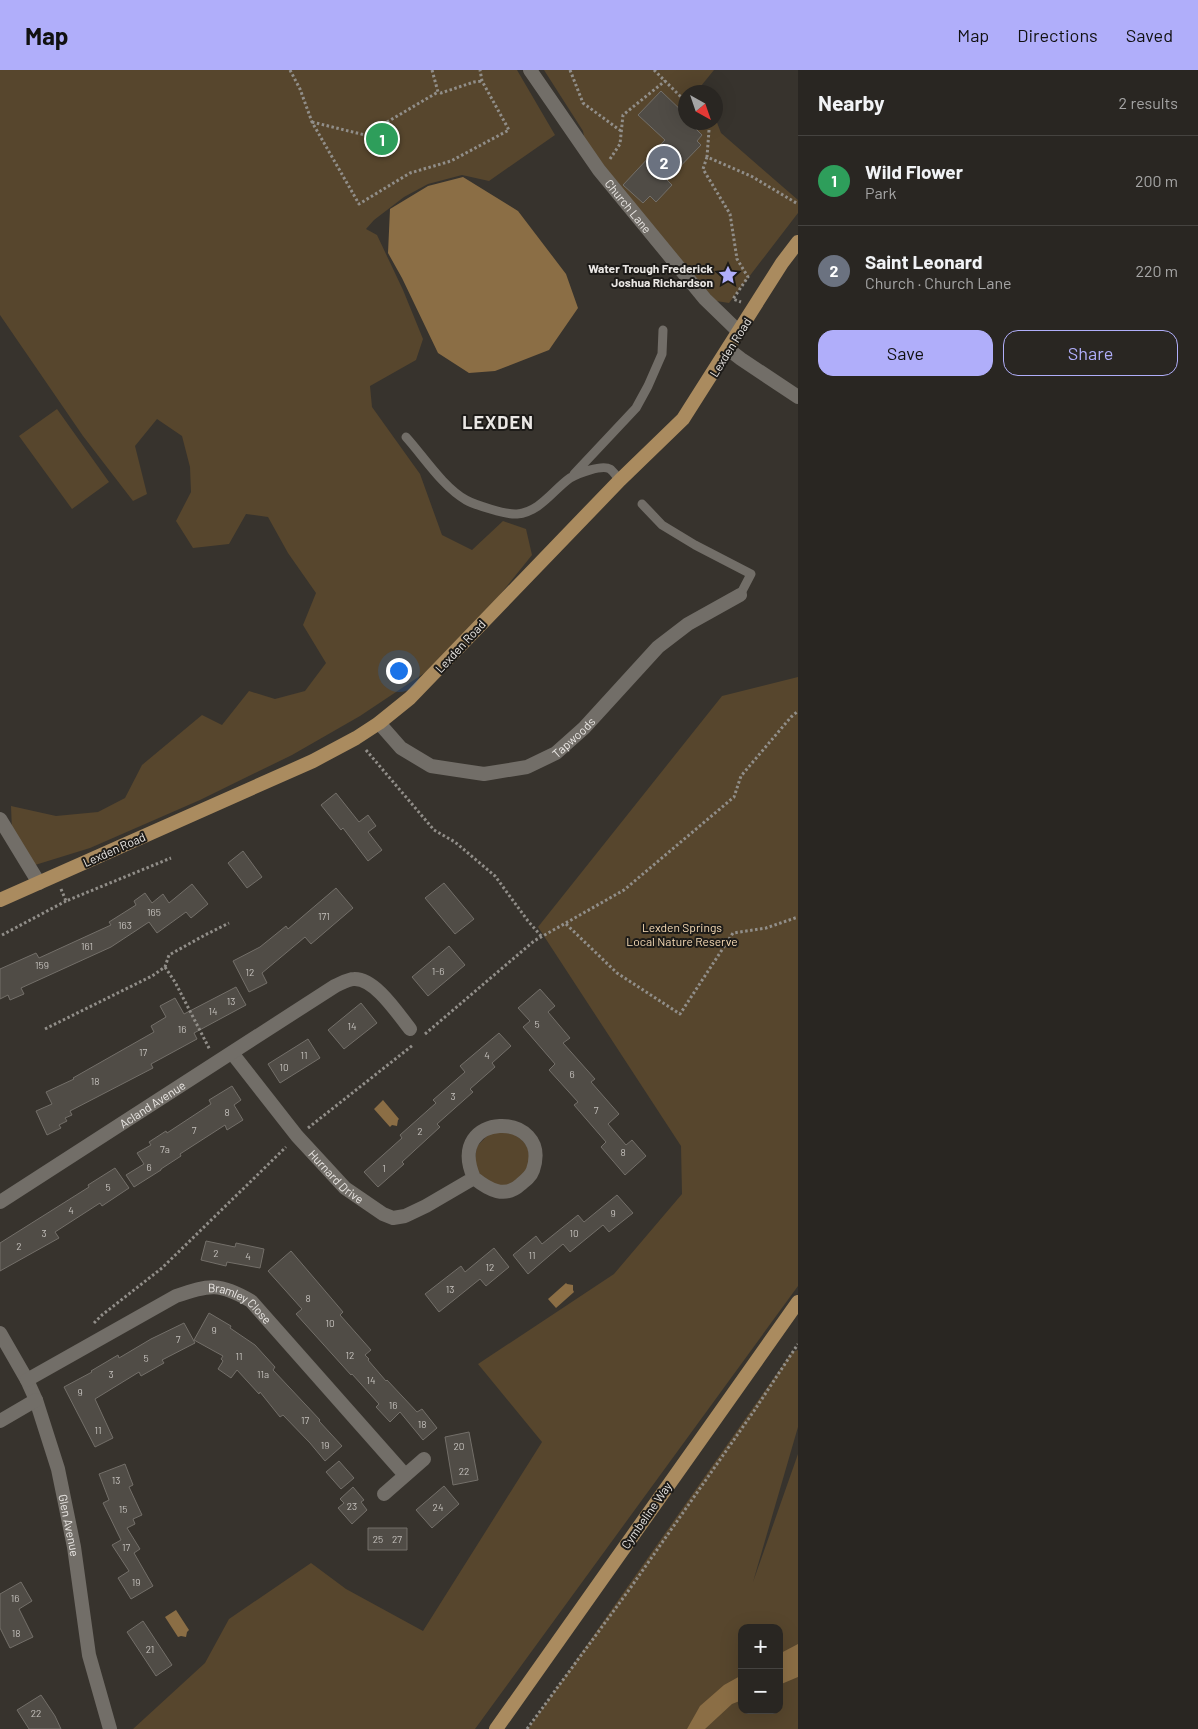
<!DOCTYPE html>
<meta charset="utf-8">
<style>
body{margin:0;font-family:Barlow,sans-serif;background:#312e2a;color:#f1f3f6}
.controls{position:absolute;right:15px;bottom:15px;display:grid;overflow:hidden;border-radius:10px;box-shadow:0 5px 20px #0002}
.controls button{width:45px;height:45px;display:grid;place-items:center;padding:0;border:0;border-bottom:1px solid #454340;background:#292622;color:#f1f3f6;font:25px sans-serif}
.compass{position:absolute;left:678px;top:15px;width:45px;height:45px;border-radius:50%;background:#292622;box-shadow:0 5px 20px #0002;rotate:140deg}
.you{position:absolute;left:398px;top:600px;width:18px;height:18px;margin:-12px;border:4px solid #fff;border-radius:50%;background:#1a73e8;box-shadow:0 0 0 8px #1a73e833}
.badge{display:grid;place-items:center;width:32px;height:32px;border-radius:50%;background:#b0aefa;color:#fff;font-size:16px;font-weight:700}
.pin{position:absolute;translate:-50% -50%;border:2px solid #fff;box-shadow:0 1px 5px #0006}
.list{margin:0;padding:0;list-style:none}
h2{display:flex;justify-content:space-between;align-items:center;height:65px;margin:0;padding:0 20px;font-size:21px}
h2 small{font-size:16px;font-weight:400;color:#a5a5a5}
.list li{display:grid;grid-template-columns:32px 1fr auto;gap:15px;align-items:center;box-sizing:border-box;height:90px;padding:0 20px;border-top:1px solid #454340}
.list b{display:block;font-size:19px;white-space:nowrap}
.list p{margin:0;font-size:16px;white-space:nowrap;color:#a5a5a5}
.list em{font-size:16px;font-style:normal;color:#a5a5a5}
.actions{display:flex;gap:10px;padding:15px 20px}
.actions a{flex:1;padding:11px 0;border:1px solid #b0aefa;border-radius:15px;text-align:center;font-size:18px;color:#b0aefa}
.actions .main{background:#b0aefa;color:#111}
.map{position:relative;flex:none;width:798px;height:1659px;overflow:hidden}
header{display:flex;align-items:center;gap:30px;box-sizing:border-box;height:70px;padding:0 25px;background:#b0aefa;color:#111}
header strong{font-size:24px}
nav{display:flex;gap:28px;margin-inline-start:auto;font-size:18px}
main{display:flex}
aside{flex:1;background:#292622}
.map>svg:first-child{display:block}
.green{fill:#57462d;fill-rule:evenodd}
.water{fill:#8b6e45}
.building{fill:#504c46;stroke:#736f69}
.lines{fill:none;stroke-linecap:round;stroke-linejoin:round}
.path{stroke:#918e89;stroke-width:3;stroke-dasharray:2.5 2.5;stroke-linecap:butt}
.service{stroke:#726e68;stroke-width:9}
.minor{stroke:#726e68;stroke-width:14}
.tertiary{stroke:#726e68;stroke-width:14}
.primary{stroke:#aa8b5f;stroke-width:14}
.labels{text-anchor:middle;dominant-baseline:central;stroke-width:4;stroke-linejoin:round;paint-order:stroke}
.number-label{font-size:10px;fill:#c4c0bc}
.street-label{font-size:12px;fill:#eae7e4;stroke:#1d1b18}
.poi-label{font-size:12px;font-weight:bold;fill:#eae7e4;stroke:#1d1b18;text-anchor:end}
.park-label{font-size:12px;fill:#f8dcb6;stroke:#1d1b18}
.district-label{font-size:18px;font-weight:bold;letter-spacing:1px;fill:#eae7e4;stroke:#1d1b18}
</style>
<header>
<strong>Map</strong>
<nav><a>Map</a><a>Directions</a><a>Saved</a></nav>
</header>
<main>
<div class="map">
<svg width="798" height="1659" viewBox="0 0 798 1659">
<rect width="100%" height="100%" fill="#37332d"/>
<path class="green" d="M0,0H517L555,65L489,111L462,105L428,114L404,127L374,150L366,159L377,165L403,220L423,269L416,290L370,316L372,337L420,404L442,465L472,480L503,451L526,459L532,485L499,526L426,602L360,646L292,685L200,730L90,778L35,795L12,761L11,736L56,746L98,742L125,728L142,695L202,645L222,655L249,621L275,629L305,621L326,593L303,555L316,523L288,483L268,447L246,444L229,474L193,478L176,451L191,422L190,397L182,366L157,349L135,376L147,424L133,431L83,366L0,245Z
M544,0H714L701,16L704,22H686V52H716V50L721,63L798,130V143L729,233L716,231L648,155L585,71L583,61Z
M57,339L109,412L72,439L19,366Z
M798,607V1216L475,1659H133L205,1593L229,1549L311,1493L346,1519L423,1561L542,1372L478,1294L614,1204L682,1124L681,1076L538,857L722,626Z
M508,1061C529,1073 532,1078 527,1103L504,1118L485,1112L474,1095L477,1076L490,1063Z
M798,1280V1357L753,1512L798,1384V1659H528L792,1282ZM742,1558H779V1640H742Z"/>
<path class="water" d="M463,107L518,141L566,204L578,238L549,280L495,301L469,303L438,283L402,208L388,183L390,139L428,116Z
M383,1030L399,1049L398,1050L397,1056L392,1055L390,1057L374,1039Z
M566,1213L567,1214L573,1215V1220L574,1222L556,1238L548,1229Z
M176,1540L189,1560L187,1562L186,1567L181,1566L178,1567L165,1547Z
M798,1574V1607L779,1615V1584Z
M742,1605V1630L732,1634L705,1659H687L700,1636L724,1615Z"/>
<path class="building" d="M661,21L686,45V52H689L702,65L697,71L701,75L667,110L672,115L656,132L650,126L643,133L623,115L665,70L638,45Z
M336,723L359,752L368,745L376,756L368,762L382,780L368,791L343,758L341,760L321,735Z
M243,781L262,807L247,818L228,793Z
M444,813L474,849L455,864L425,828Z
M192,814L208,834L191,848L186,842L157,863L149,852L111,877L21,918L24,924L10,930L8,925L0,929V899L36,883L39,888L111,855L109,852L136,835L134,831L145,823L152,833L163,824L169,833Z
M336,818L353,838L311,874L305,867L262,903L267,913L249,922L233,891L260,877L286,856L288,859Z
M449,876L465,895L428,926L412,907Z
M236,917L246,935L194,963L197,969L151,994L153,998L70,1041L72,1045L65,1048L67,1051L59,1055L61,1058L47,1065L36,1041L52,1034L46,1022L74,1009L73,1008L154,962L151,956L166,947L160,936L175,928L184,944Z
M540,919L555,936L548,942L570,968L563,973L595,1009L591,1012L619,1044L608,1054L626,1075L632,1070L646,1086L625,1105L601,1077L606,1072L574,1035L578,1032L549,1000L555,994L523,957L530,951L518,938Z
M361,933L377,953L344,979L328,960Z
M499,963L511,976L492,993L495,997L470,1019L473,1022L437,1054L440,1057L402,1092L404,1094L378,1117L364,1102L402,1068L400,1065L436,1033L433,1030L465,1002L460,996Z
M308,969L320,988L280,1013L268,994Z
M232,1016L241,1030L234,1035L243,1050L227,1060L225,1055L180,1084L181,1086L161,1099V1100L134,1117L126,1105L144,1094L137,1083L151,1075L149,1072L166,1061L167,1063L211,1034L209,1030Z
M115,1098L129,1118L102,1136L100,1133L55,1162L59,1168L0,1201V1173L89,1117L88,1115Z
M617,1125L633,1143L609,1162L603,1155L570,1182L563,1174L528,1204L513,1185L536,1166L542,1174L578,1145L584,1152Z
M206,1171L235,1177L236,1173L264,1179L260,1198L227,1192L226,1196L201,1190Z
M494,1178L509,1197L486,1216L480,1209L439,1242L425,1224L461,1196L465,1202Z
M291,1181L343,1242L340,1245L371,1280L365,1285L369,1289L368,1290L386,1311L387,1310L417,1342L422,1339L437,1358L423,1370L400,1342L390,1352L376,1337L379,1334L352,1304L351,1305L296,1244L302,1239L268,1201Z
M209,1243L231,1256L230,1258L255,1275L275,1297L273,1300L320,1350L319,1351L342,1376L325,1391L310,1373L283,1345L280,1347L260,1322L259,1324L237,1300L231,1308L218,1299L223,1291L221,1289L223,1286L194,1270Z
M184,1253L195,1273L162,1290L164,1293L141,1306L139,1302L95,1329L113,1368L95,1377L64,1317L92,1302L91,1301L118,1285L119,1288L151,1269Z
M469,1362L478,1410L453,1415L445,1367Z
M339,1391L354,1408L341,1419L326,1402Z
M125,1394L133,1415L129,1417L142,1445L133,1449L135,1454L127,1458L140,1479L134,1483L153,1516L131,1529L118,1508L129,1501L112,1475L121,1470L103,1433L109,1430L99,1404Z
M444,1416L459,1434L432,1458L416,1440Z
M353,1417L364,1430L361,1432L367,1440L352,1454L338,1438L344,1433L340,1429Z
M368,1458H407V1480H368Z
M21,1512L32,1531L19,1539L33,1567L10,1578L0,1558V1524Z
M143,1551L172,1595L156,1606L127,1562Z
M41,1625L55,1646L61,1659H29L17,1640Z"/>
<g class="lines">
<path class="path" d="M290,0L300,19L312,52L359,134L410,103L451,91L509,60L482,11L480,0
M432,0L438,22L441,23L474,12L482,11
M570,0L583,33L621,61
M654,0L686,32
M312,52L365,65L438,22
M703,52L709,60L707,87L751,106L798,134
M707,87L703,99L730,144L737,189L748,207L733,229L741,232
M610,89L620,74L623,45L665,11
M366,680L434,760L455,772L495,806L528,851L542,867
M61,819L66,831L171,788
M566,854L617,903L680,944L733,863L766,858L798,847
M2,865L66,831
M165,897L175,912L210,980
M45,959L152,906L165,897L169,885L205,865L229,853
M425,964L534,871L624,820L734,727L741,706L791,647L798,641
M308,1058L413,975
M94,1253L102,1245L162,1198L286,1077
M527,1659L629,1520L754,1341L798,1274"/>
<path class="service" d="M406,367C424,387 443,417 466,430C475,435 507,445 517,444C540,442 553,420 570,408C577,404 602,394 610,399C613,401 617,407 620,410
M574,404L636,338L648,316L662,284L663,260
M642,434L662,455L695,475L751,504L740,525"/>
<g class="minor">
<path d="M728,279L741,289L798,327"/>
<path id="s1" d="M379,653L401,678L431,696L484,704L527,697L556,683L584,658L658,577L688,554L740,525"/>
<path d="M0,749L39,813"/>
<path id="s2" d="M232,983L297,1066L345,1118L383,1144L393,1148L405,1146L426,1136L474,1108C444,1040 553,1040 533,1100C531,1106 526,1110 521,1114C505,1129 489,1120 474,1108"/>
<path id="s3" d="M0,1132L335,916C340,914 348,909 354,909C375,908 398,944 410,959"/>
<path id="s4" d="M0,1263L27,1310L36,1330L58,1399L74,1477L89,1585L110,1659"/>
<path id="s5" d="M27,1310L176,1226C210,1214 220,1213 251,1231L405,1405"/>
<path d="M0,1351L36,1330"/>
<path d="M384,1424L424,1389"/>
</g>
<path class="tertiary" id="s6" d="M530,0L599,100L705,229L739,262"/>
<path class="primary" d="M0,830L313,691L356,668L379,653L410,628L620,410L683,349L782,193L798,172
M496,1659L798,1232"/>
</g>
<defs>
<symbol id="sight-bare" viewBox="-9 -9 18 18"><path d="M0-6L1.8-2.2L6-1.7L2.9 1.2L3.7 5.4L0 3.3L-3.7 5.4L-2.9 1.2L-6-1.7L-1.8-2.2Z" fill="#b0aefa" stroke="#1d1b18" stroke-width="2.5" paint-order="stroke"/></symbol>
</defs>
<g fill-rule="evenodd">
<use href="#sight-bare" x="714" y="191" width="28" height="28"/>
</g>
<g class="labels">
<g class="number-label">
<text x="154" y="842">165</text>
<text x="324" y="846">171</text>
<text x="125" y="855">163</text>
<text x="87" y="876">161</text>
<text x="42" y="895">159</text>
<text x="438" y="901">1-6</text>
<text x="250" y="902">12</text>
<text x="231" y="931">13</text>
<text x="213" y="941">14</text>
<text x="537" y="954">5</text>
<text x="352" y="956">14</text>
<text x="182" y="959">16</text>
<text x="143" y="982">17</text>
<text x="304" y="985">11</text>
<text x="487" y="985">4</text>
<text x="284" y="997">10</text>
<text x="572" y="1004">6</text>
<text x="95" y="1011">18</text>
<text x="453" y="1026">3</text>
<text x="596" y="1040">7</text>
<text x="227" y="1042">8</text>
<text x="194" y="1060">7</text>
<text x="420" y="1061">2</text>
<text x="165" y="1079">7a</text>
<text x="623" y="1082">8</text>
<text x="149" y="1097">6</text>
<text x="384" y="1098">1</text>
<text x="108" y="1117">5</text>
<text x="71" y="1140">4</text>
<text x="613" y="1143">9</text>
<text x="44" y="1163">3</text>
<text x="574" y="1163">10</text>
<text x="19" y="1176">2</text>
<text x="216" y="1183">2</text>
<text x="532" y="1185">11</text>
<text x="248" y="1186">4</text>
<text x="490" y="1197">12</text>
<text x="450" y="1219">13</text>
<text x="308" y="1228">8</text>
<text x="330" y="1253">10</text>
<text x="214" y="1260">9</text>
<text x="178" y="1269">7</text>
<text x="350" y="1285">12</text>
<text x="239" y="1286">11</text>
<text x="146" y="1288">5</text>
<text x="111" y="1304">3</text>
<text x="263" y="1304">11a</text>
<text x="371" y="1310">14</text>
<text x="80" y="1322">9</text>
<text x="393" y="1335">16</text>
<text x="305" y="1350">17</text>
<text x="422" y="1354">18</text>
<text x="98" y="1360">11</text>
<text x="325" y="1375">19</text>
<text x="459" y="1376">20</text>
<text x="464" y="1401">22</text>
<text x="116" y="1410">13</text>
<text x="352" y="1436">23</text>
<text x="438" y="1437">24</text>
<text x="123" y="1439">15</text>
<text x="378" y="1469">25</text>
<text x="397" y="1469">27</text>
<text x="126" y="1477">17</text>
<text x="136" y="1512">19</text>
<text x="15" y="1528">16</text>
<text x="16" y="1563">18</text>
<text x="150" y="1579">21</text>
<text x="36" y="1643">22</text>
</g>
<g class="street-label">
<text stroke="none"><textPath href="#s6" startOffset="168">Church Lane</textPath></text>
<text transform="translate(730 277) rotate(-58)">Lexden Road</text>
<text transform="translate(460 576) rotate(-47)">Lexden Road</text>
<text stroke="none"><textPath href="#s1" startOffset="221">Tapwoods</textPath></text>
<text transform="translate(114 779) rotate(-24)">Lexden Road</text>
<text stroke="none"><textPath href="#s3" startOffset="181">Acland Avenue</textPath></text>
<text stroke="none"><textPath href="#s2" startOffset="162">Hurnard Drive</textPath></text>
<text stroke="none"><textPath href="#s5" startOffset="241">Bramley Close</textPath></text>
<text transform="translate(646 1445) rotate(-55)">Cymbeline Way</text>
<text stroke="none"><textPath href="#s4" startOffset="206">Glen Avenue</textPath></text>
</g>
<g class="poi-label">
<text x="713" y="198">Water Trough Frederick<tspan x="713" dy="14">Joshua Richardson</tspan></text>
</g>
<g class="park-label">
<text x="682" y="857">Lexden Springs<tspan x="682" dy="14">Local Nature Reserve</tspan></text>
</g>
<g class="district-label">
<text x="498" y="352">LEXDEN</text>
</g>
</g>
</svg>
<div class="controls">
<button>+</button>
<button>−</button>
</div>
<svg class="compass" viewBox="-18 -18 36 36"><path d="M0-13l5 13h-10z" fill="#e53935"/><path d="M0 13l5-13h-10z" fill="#a5a5a5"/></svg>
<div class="you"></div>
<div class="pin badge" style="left:382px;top:69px;background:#2e9e5b">1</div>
<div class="pin badge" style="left:664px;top:92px;background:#6b7280">2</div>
</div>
<aside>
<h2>Nearby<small>2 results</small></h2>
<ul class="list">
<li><span class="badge" style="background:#2e9e5b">1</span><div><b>Wild Flower</b><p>Park</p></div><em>200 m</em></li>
<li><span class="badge" style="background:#6b7280">2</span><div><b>Saint Leonard</b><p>Church · Church Lane</p></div><em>220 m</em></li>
</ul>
<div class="actions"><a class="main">Save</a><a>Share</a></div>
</aside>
</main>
